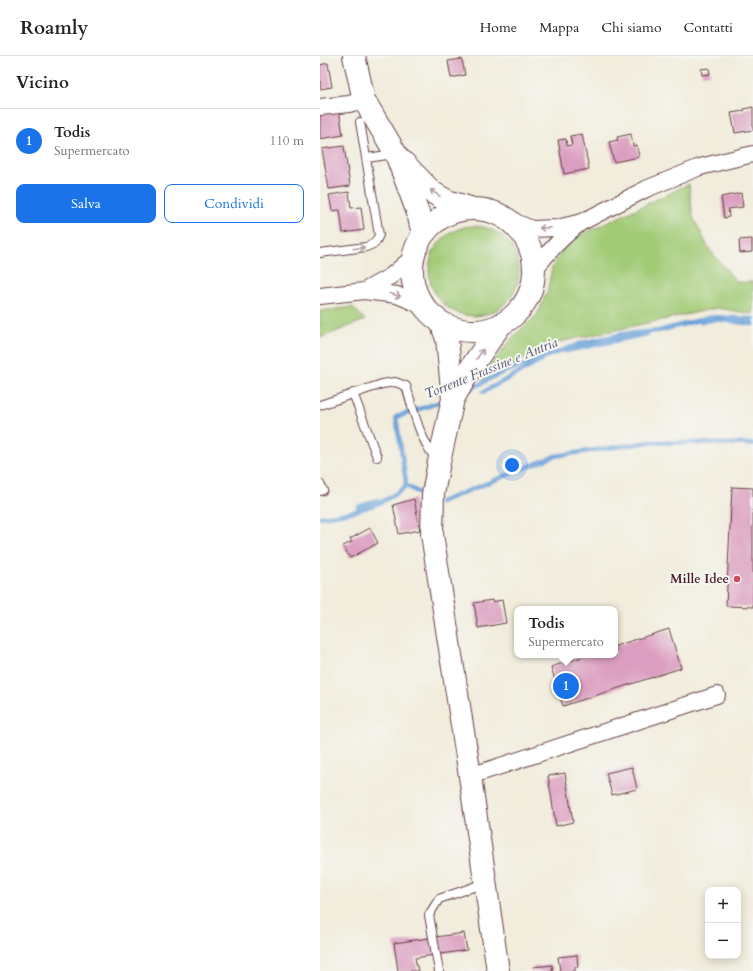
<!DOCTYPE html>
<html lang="it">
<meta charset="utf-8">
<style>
body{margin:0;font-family:Cardo,serif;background:#f2f2f2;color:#222}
.controls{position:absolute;right:12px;bottom:12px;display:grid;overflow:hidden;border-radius:8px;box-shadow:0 2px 10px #0003}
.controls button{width:36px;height:36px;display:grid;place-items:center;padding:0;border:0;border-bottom:1px solid #e0e0e0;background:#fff;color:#222;font:20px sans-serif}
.you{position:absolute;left:192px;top:409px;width:14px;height:14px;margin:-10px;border:3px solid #fff;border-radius:50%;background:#1a73e8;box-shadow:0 0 0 6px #1a73e833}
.badge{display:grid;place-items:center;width:26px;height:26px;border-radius:50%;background:#1a73e8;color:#fff;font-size:13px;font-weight:700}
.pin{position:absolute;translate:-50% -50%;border:2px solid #fff;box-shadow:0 1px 4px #0006}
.popup{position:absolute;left:194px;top:550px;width:104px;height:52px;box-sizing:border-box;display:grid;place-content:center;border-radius:8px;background:#fff;filter:drop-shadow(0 1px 3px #0005);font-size:13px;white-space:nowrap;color:#767676}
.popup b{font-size:15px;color:#222}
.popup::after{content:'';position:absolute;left:50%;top:100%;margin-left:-8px;border:8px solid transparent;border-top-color:#fff}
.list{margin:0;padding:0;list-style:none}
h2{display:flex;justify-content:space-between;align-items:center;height:52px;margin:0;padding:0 16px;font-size:17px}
h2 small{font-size:13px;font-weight:400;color:#767676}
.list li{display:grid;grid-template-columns:26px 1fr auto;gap:12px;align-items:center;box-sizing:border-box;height:64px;padding:0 16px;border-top:1px solid #e0e0e0}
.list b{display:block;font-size:15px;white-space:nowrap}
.list p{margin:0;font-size:13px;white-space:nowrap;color:#767676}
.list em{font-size:13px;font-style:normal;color:#767676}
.actions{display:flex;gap:8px;padding:12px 16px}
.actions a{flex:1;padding:9px 0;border:1px solid #1a73e8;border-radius:8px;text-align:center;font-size:14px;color:#1a73e8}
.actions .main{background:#1a73e8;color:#fff}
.map{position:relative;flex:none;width:433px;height:915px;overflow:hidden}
header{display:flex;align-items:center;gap:24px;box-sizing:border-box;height:56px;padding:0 20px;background:#fff;border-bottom:1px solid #e0e0e0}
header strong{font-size:19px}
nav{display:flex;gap:22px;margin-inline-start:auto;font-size:14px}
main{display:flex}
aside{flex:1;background:#fff}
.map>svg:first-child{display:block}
.green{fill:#a2cb76;stroke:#767550}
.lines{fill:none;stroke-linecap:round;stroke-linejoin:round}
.stream{stroke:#6ba2d9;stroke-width:4.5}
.building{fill:#db9ec0}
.lane-casing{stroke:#633e45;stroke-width:10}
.street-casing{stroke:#633e45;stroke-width:18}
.primary-casing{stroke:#633e45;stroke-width:24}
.lane{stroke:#fff;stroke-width:8}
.street{stroke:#fff;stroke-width:16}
.primary{stroke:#fff;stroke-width:22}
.oneway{stroke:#ae9aa0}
.poi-dot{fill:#d1495b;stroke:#f6f6f2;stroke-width:1.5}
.labels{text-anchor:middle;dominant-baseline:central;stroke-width:4;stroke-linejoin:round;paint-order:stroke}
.poi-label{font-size:13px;font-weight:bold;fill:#4a1f2b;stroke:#f6f6f2;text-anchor:end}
.water-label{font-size:14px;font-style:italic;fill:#575371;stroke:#f6f6f2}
</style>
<header>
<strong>Roamly</strong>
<nav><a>Home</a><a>Mappa</a><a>Chi siamo</a><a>Contatti</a></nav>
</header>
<main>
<aside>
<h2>Vicino<small></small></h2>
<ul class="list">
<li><span class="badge">1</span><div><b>Todis</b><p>Supermercato</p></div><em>110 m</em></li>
</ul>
<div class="actions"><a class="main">Salva</a><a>Condividi</a></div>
</aside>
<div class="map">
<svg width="433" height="915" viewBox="0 0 433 915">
<rect width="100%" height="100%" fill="#f6f6f2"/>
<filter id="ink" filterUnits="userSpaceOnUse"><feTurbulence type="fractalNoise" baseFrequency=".025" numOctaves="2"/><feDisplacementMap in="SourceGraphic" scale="8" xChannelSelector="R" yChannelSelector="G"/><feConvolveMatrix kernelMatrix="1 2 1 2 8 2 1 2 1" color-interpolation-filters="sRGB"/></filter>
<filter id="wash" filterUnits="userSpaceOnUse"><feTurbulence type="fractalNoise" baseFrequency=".012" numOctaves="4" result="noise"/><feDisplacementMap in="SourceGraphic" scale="16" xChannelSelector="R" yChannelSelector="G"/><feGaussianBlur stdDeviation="0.9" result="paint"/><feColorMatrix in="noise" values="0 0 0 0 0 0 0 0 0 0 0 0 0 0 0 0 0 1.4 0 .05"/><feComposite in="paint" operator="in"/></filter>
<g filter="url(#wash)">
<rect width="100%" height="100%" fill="#f1ecdb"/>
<path class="green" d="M369,128L373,161L389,193L417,226H433V258L397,252L235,287L162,326L170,310L194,280L217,259L228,234L232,211L243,193L259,180Z
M109 215a45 45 0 1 1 90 0a45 45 0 1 1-90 0Z
M33,251L45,264L0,282V255Z"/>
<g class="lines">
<path class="stream" d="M381,266L395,263L433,268
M246,295L327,278
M147,335L179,318L262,287L304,278L339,275L391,261L433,263
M163,336L221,305
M85,429L106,441
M120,446L235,400L330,386L433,388
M38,451L57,444
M0,461C20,459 40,455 59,447C68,443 76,437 84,432L86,426L76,361L126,344"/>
</g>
<g id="blocks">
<path class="building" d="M142,3L145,19L131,22L128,5Z
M8,7L12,31L0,33V9Z
M389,12L390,18L382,19L381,13Z
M433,51V74L415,77L411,57L424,55V53Z
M19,54L23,79L0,83V57Z
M262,78L269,113L244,118L238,84L246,83L247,90L252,89L250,80Z
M311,78L313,90L317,89L319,101L294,106L289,86L298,84L297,81Z
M24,90L30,130L9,133L2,93Z
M29,136L31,152L41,151L44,174L23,177L20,154L12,155L9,139Z
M421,137L423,151L408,153L409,161L404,162L401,141Z
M432,183V196L420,197L419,184Z
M412,431L433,432V551L406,550Z
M94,443L100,474L79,478L73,449Z
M50,472L58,487L30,502L23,490L32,486L30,483Z
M172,544V546L182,544L186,567L158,572L154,547Z
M349,573L361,612L243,650L231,611L268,599H295V590Z
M312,711L317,733L292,739L286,717Z
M245,717L253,766L236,770L228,720Z
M144,877L147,894L95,902L98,915H78L74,887Z
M257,899L258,911H255V915H240L238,901Z
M232,909L233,915H214L213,911Z"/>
</g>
</g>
<g filter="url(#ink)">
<use href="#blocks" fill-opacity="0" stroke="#633e45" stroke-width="1"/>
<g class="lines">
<defs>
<path id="lane" d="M47,102L74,98
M0,197L46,191L55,187L59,179L40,66
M33,337L57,401
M0,349L62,328L75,326L86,330C94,355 99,383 117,404
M0,428L3,434L0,435
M119,915L109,859L119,843L165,827"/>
<path id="street" d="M0,51L29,48L44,44
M190,164L212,173L237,172L262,166L326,133L380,111L433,98
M215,213C228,196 242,181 259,168
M44,235L71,220L93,201
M0,240L44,235L77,239L105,251
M150,720L397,639"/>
<path id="primary" d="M34,0L44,44L76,98L98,157L103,178
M82,105L112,136L127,145L150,152
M92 214a61 61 0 1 1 122 0a61 61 0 1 1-122 0Z
M121,266L127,283L133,343
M178,915L150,720L112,478L113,438L119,406L133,343L152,310L181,268"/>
</defs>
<use href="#lane" class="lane-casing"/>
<use href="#street" class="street-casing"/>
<use href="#primary" class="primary-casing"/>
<use href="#lane" class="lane"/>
<use href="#street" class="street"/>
<use href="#primary" class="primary"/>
</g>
<defs><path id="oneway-shaft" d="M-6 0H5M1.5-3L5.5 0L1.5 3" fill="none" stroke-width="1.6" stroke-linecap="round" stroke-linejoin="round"/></defs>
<g class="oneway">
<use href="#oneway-shaft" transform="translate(115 137) rotate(-145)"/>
<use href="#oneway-shaft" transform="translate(225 172) rotate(178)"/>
<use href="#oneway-shaft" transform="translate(39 192) rotate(-7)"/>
<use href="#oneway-shaft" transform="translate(75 239) rotate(14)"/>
<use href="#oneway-shaft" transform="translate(160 298) rotate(-56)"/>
</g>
</g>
<circle class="poi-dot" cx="417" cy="523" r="4"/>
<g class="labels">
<g class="poi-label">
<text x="409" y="523">Mille Idee</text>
</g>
<g class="water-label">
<text transform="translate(171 312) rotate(-22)">Torrente Frassine e Antria</text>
</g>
</g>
</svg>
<div class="controls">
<button>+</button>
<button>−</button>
</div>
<div class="you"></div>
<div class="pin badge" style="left:246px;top:630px">1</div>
<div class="popup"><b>Todis</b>Supermercato</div>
</div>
</main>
